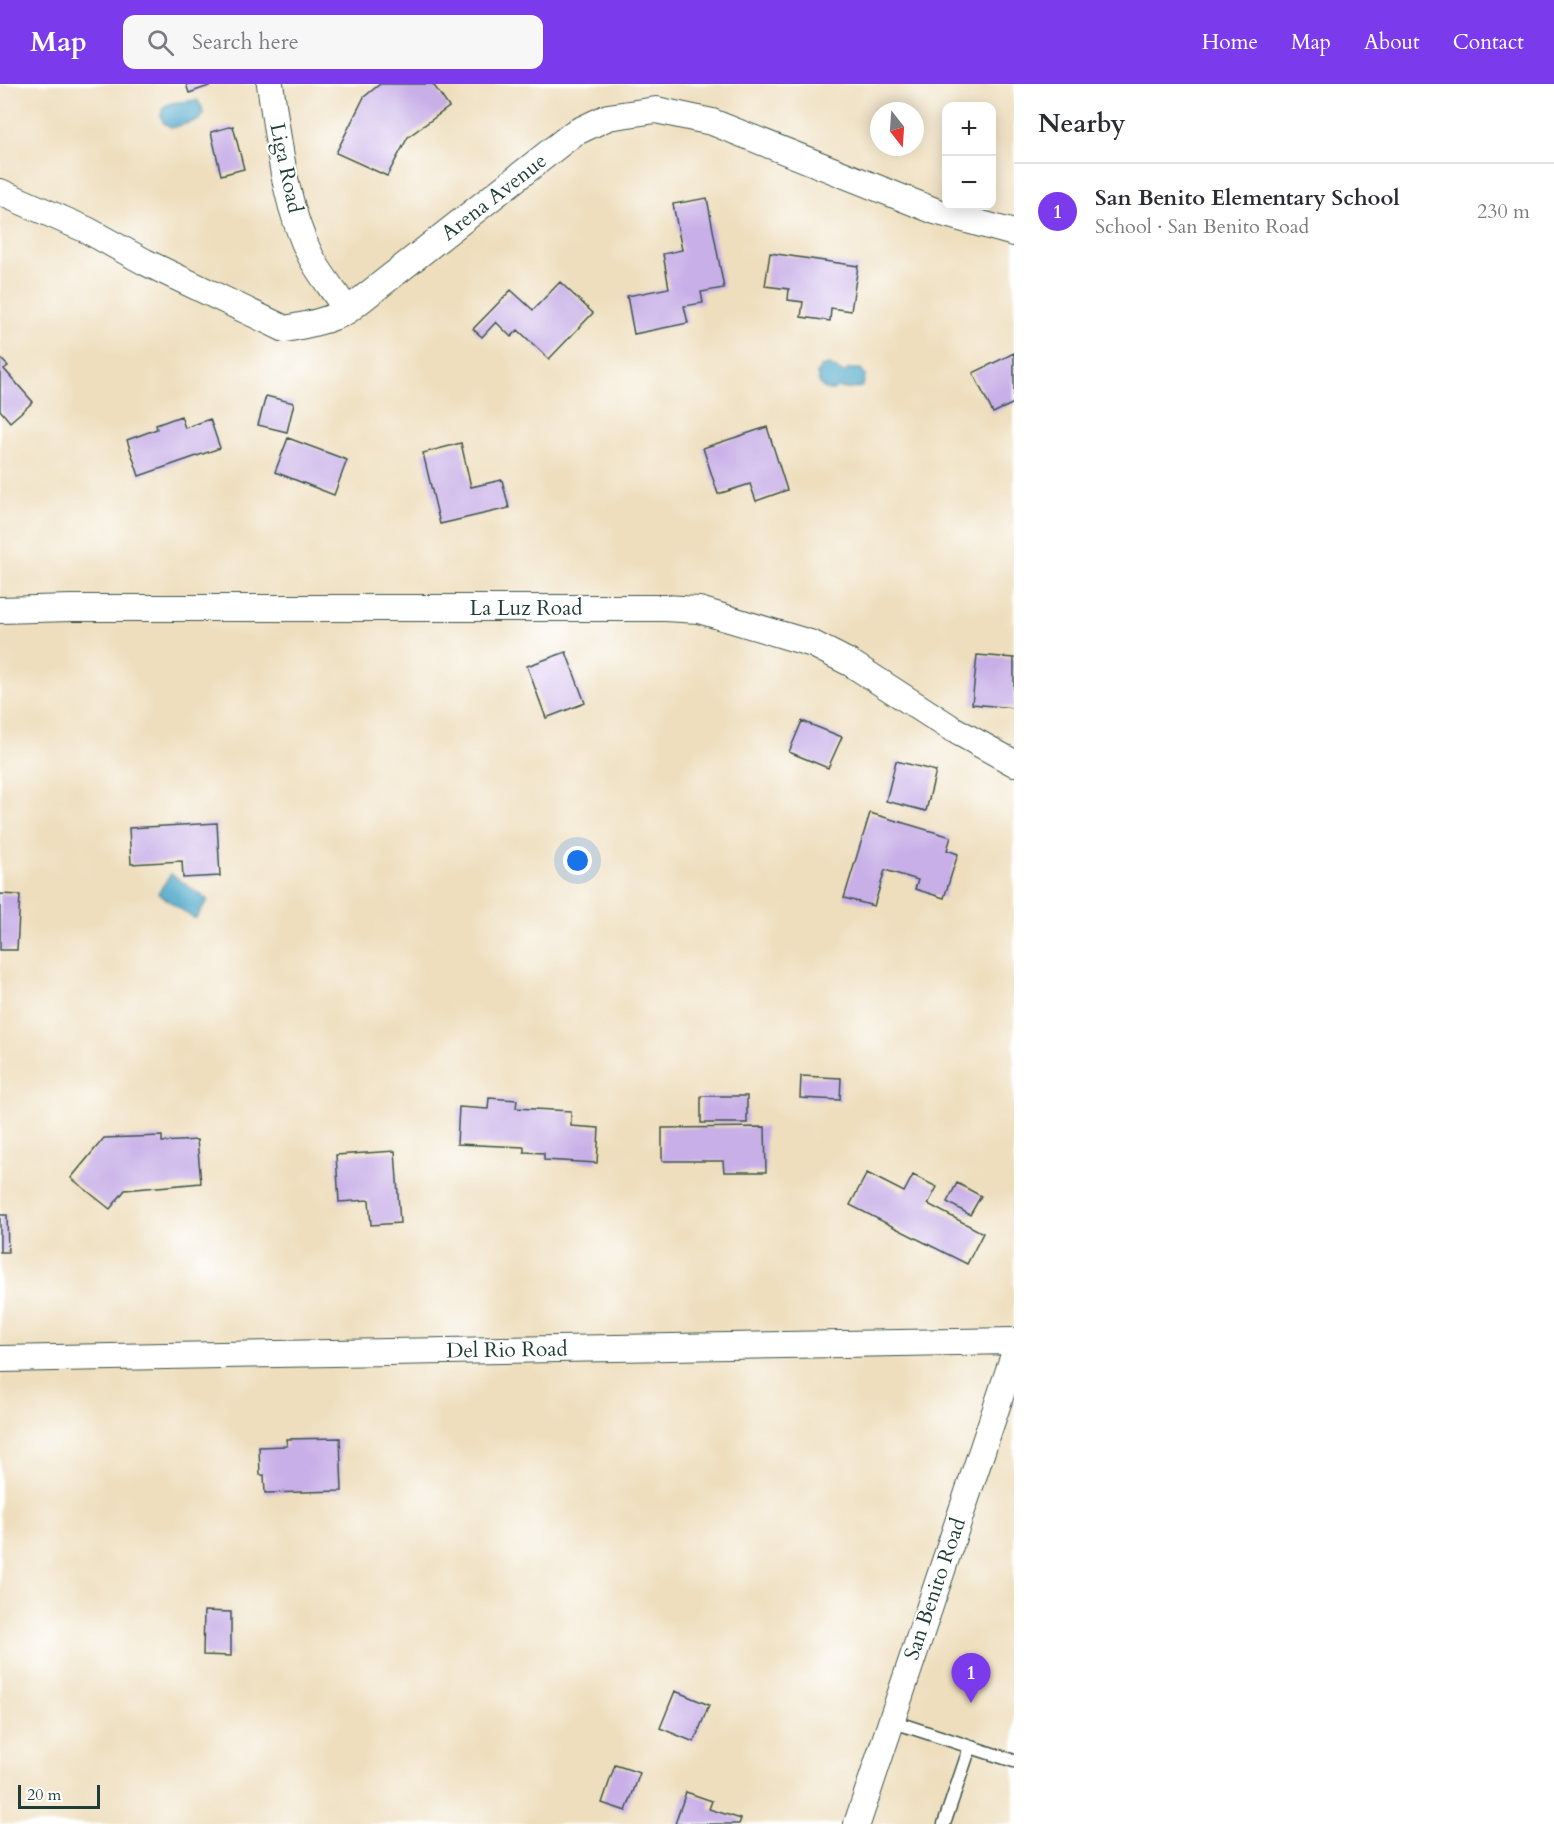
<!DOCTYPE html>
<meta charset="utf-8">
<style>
body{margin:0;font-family:Cardo,serif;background:#f7f7f7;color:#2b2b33}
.controls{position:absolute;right:18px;top:18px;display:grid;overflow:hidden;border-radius:12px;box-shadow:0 3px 15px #0003}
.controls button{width:54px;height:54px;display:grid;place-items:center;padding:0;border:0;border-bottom:2px solid #e1e1e2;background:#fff;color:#2b2b33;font:30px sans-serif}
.compass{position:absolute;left:870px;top:18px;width:54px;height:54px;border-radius:50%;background:#fff;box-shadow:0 3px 15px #0003;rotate:163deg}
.scale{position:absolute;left:18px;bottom:15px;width:82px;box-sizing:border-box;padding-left:6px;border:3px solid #1f3d34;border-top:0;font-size:16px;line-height:21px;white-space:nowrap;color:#1f3d34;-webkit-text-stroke:4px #fff;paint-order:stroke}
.you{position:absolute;left:578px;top:777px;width:21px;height:21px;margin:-15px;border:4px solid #fff;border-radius:50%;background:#1a73e8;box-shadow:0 0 0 9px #1a73e833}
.badge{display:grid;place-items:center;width:39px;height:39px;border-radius:50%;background:#7c3aed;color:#fff;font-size:20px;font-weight:700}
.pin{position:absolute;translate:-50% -50px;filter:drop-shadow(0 2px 3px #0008)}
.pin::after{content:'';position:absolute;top:32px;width:21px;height:18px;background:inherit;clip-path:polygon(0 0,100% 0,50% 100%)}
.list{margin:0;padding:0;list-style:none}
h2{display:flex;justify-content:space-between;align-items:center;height:78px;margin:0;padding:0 24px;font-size:26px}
h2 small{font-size:20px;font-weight:400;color:#7c7c81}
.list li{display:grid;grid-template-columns:39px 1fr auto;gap:18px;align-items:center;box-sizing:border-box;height:96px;padding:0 24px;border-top:2px solid #e1e1e2}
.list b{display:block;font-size:22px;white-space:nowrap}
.list p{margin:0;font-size:20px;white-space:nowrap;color:#7c7c81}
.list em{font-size:20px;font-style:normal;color:#7c7c81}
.icon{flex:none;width:33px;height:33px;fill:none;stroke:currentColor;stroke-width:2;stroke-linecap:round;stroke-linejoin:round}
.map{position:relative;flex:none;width:1014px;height:1740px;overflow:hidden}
header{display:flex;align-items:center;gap:36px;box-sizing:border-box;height:84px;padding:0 30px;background:#7c3aed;color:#fff}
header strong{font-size:28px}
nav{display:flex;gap:33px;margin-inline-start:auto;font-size:21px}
.search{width:420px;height:54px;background:#f7f7f7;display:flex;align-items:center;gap:15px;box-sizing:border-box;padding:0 21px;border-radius:12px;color:#7c7c81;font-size:22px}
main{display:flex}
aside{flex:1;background:#fff}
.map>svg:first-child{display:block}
.water{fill:#49a5c7;stroke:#34717e;stroke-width:1.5}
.building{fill:#c8afe7}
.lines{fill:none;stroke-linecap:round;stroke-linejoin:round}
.lane-casing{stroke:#3e5549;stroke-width:15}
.street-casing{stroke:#3e5549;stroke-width:28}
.lane{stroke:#fff;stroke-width:12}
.street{stroke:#fff;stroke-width:26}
.labels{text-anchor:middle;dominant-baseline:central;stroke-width:4.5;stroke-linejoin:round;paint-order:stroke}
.street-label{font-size:21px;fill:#1f3d34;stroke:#fff}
</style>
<header>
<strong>Map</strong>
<div class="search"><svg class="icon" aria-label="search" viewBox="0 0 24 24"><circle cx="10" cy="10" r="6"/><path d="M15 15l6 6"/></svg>Search here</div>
<nav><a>Home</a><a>Map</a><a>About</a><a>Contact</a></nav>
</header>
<main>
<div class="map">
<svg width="1014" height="1740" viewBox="0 0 1014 1740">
<rect width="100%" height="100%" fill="#fff"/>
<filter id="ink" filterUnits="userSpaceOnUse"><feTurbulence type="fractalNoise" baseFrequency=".0167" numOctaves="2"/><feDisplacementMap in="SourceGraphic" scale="12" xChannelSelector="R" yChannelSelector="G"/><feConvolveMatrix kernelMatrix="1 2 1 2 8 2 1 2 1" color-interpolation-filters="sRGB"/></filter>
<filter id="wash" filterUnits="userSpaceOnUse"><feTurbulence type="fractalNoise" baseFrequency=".008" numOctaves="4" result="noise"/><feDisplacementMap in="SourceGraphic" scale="24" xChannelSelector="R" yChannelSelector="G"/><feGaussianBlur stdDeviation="1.35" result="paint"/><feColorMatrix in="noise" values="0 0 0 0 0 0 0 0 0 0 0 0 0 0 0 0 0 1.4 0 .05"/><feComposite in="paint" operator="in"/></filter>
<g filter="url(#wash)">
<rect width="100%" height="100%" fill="#eedebd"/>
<path class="water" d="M197,16L202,23L203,31L199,36L171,44L163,38L161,31L163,23L171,19Z
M829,281L844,289L849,285H861L865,292L863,302C853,307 849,304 839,304C831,304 839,307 830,306C821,306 818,296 817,289L821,283Z
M171,790L208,816L195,835L158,809Z"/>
<g id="blocks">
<path class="building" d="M186,0H209V2L189,9Z
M380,0H433L449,23L408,53L387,92L336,69L364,13Z
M233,42L244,85L221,91L211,48Z
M707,114L724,204L701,208L703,219L684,222L688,239L634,250L627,212L669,204L663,170L682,166L673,120Z
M770,169L858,182L851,227L831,224L830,237L801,233L803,218L788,216L789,205L765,202Z
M560,198L593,229L549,275L518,246L511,253L496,238L482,253L473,245L511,206L533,226Z
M1014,269V319L993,329L973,289Z
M0,274L8,282L4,285L33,318L10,338L0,326Z
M266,312L294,319L287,348L258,341Z
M181,332L185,344L210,335L220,364L139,392L127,356L157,345L156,341Z
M767,343L787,406L756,417L750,400L718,410L703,364Z
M288,354L347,376L334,411L275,388Z
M461,359L471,403L502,396L509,424L440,440L423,369Z
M566,568L585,619L546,634L527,582Z
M977,571L1014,574V624L972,620Z
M802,637L842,653L828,684L789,668Z
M896,677L936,687L926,727L886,717Z
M870,729L951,753L947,766L958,770L944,814L915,805L918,796L885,786L874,822L844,814Z
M217,739L220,792L183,794L182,777L131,780L129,744Z
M0,810L20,811L17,866H0Z
M801,992L841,994L840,1016L800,1014Z
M701,1012H747V1039H701Z
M489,1014L517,1016L516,1024L571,1027V1042L599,1044L597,1079L544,1076V1069L524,1068V1063L457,1060L459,1023L488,1025Z
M765,1043L766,1088H724L723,1077H662V1044Z
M162,1052V1058L197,1056L201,1099L125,1106L110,1125L71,1094L104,1054Z
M395,1067L400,1139L371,1141L369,1116L339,1118L336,1071Z
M867,1089L904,1108L913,1091L937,1103L928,1120L983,1149L967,1180L850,1121Z
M957,1099L981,1112L970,1131L947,1118Z
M0,1131H7L8,1168H0Z
M340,1354L342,1407L265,1409L264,1391H260L259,1363L287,1362L286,1355Z
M204,1527L231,1528V1572L203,1571Z
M675,1607L709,1621L694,1658L660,1644Z
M615,1681L640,1689L626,1727L602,1719Z
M686,1708L712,1717L709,1725L741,1735L739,1740H675Z"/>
</g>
</g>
<g filter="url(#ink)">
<use href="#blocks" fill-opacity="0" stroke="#3e5549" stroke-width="1.5"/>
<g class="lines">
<defs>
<path id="lane" d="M891,1637L1014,1677
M944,1740L970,1663"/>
<path id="street" d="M270,0C279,58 284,120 311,173C321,192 336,209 347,227
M0,108L87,146L145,178L285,245C306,241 328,237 347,227L574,49L608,33L656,26L712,38L935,127L1014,149
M0,526L71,524H665L699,526L813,560L852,580L951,644L1014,679
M0,1275L1014,1257
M857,1740L1014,1271"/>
</defs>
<use href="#lane" class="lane-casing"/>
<use href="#street" class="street-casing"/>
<use href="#lane" class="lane"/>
<use href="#street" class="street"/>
</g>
</g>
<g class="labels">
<g class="street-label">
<text transform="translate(286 84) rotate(78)">Liga Road</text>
<text transform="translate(494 113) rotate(-38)">Arena Avenue</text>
<text x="526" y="524">La Luz Road</text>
<text transform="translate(507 1266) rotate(-1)">Del Rio Road</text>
<text transform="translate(935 1505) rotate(-71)">San Benito Road</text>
</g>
</g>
</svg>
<div class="controls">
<button>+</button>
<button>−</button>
</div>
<svg class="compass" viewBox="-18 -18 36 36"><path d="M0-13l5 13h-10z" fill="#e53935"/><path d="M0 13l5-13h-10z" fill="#7c7c81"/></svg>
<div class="scale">20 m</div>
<div class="you"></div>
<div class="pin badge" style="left:971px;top:1619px">1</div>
</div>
<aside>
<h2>Nearby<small></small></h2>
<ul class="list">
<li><span class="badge">1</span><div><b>San Benito Elementary School</b><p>School · San Benito Road</p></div><em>230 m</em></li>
</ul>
</aside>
</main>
